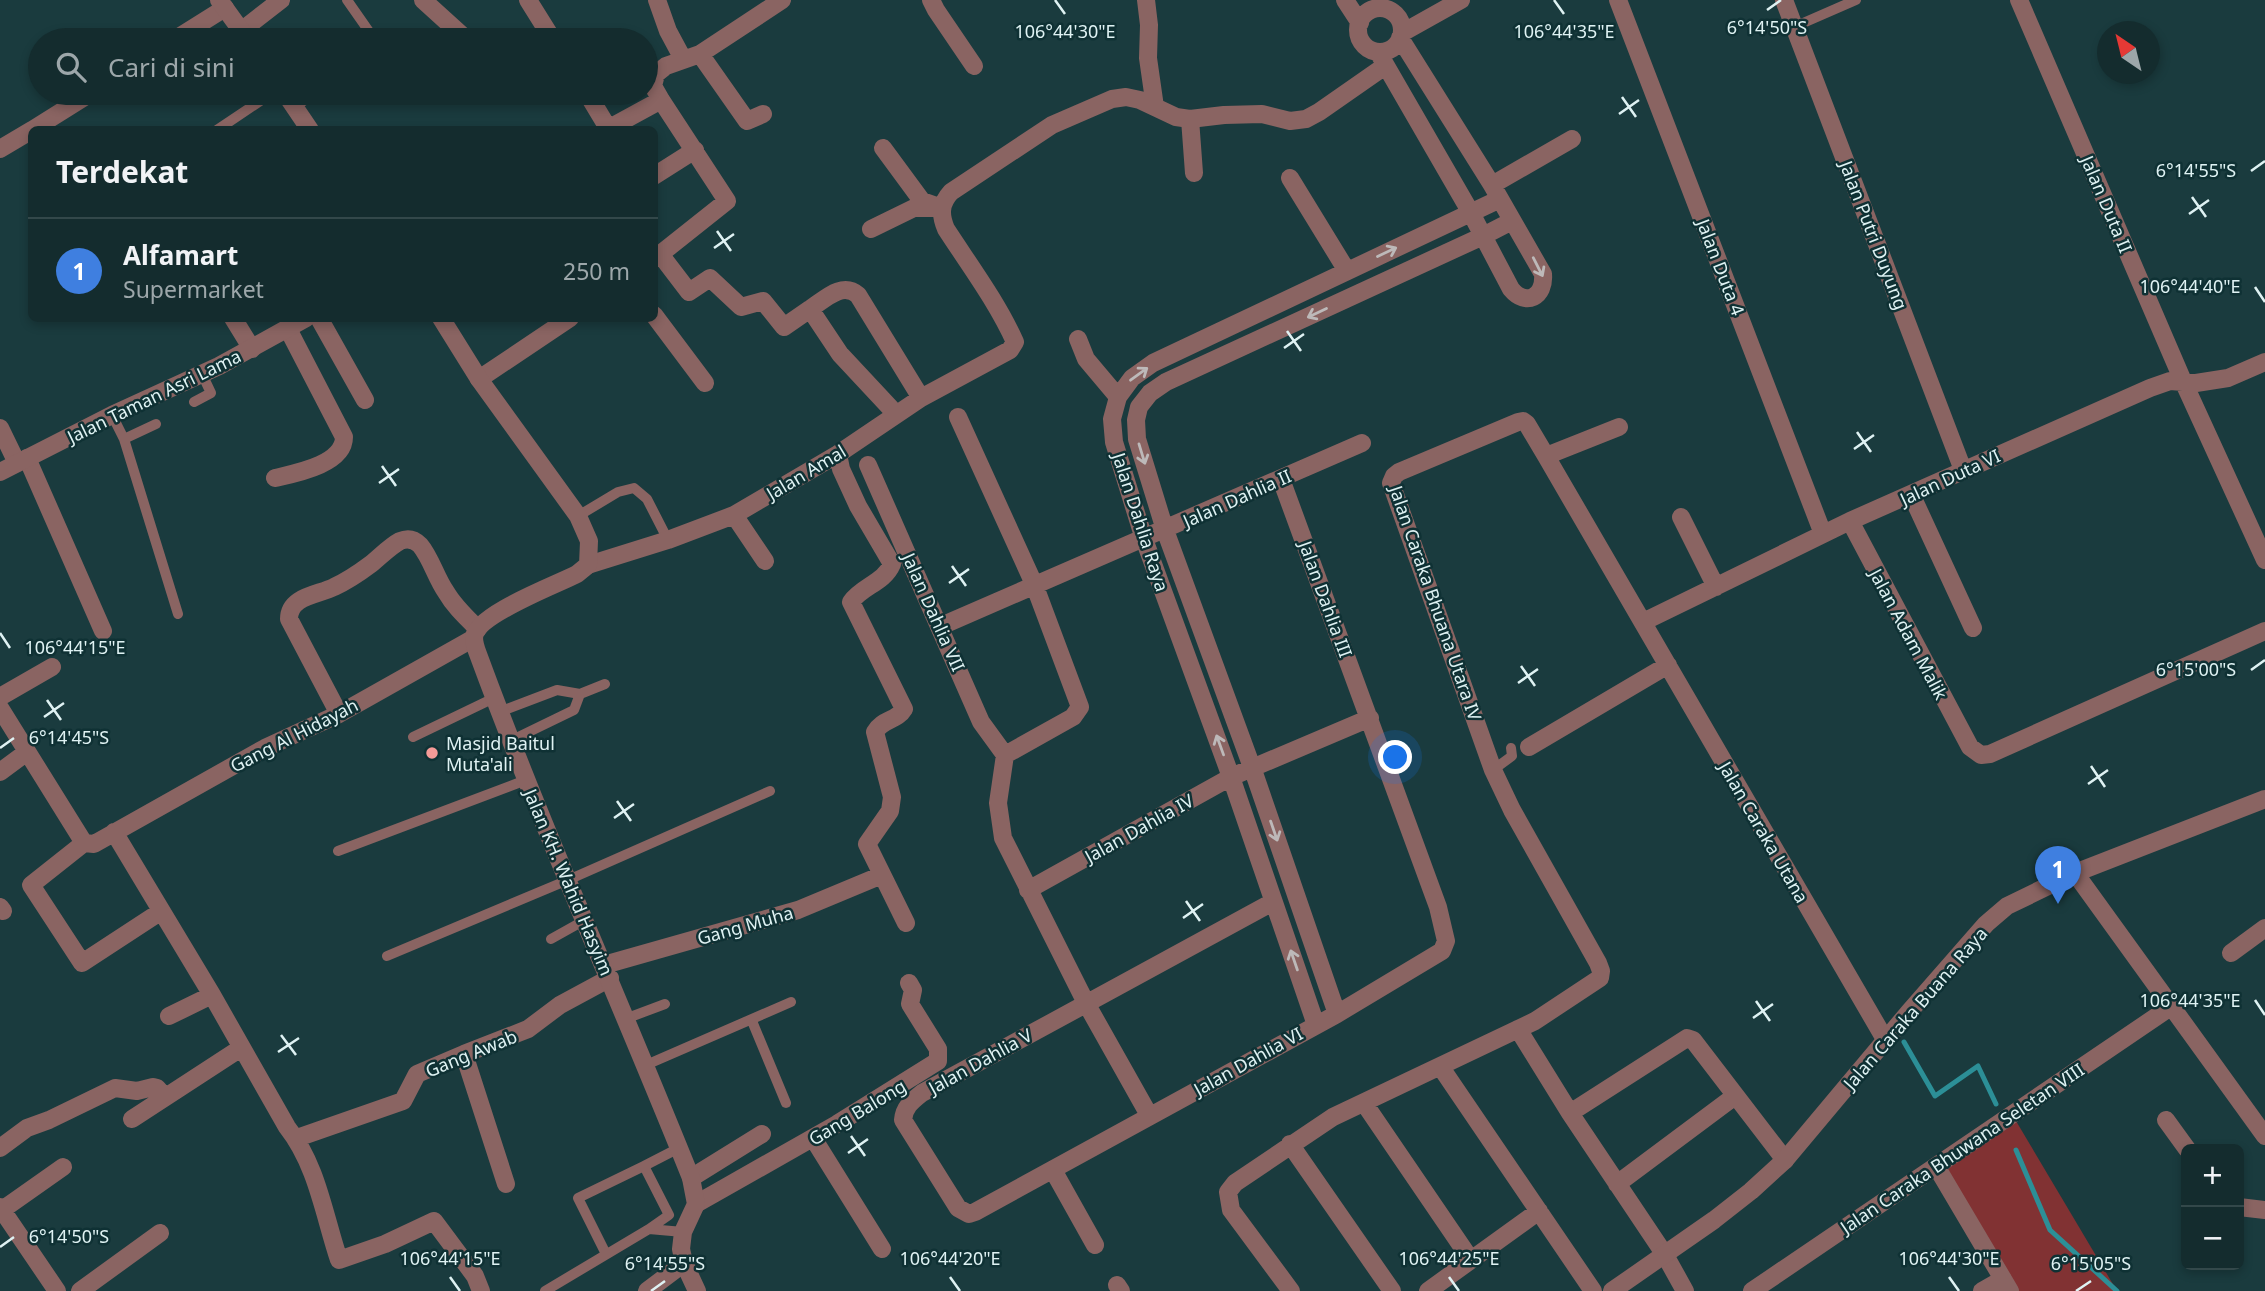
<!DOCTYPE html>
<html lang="id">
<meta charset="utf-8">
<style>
body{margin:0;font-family:"Noto Sans",sans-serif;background:#1d3436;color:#f1f3f6}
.controls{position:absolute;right:21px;bottom:21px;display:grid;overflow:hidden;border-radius:10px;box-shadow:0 4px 10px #0003}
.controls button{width:63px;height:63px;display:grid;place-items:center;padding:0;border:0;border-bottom:2px solid #33484a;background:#142c2e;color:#f1f3f6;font:35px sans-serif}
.compass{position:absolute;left:2097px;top:21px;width:63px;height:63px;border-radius:50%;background:#142c2e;box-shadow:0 4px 10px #0003;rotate:325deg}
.you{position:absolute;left:1396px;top:758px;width:24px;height:24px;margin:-18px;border:5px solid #fff;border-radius:50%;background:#1a73e8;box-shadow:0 0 0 10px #1a73e833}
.badge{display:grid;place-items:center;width:46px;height:46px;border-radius:50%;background:#db2777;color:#fff;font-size:23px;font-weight:700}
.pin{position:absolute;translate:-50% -58px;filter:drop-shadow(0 2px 4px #0008)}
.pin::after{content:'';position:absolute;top:37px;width:24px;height:21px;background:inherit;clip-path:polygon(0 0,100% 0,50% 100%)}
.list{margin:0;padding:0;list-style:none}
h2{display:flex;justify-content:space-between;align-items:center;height:91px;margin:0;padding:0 28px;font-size:30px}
h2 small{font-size:23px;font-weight:400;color:#9da7aa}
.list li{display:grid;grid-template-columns:46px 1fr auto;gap:21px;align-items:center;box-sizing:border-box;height:105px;padding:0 28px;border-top:2px solid #33484a}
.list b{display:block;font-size:26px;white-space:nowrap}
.list p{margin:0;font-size:23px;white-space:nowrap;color:#9da7aa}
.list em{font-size:23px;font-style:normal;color:#9da7aa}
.icon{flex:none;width:38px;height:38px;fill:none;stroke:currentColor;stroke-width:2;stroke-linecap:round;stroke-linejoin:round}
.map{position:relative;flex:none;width:2265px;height:1291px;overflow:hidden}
.search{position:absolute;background:#142c2e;box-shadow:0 4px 10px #0003;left:28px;top:28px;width:630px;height:77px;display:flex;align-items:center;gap:18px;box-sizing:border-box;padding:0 24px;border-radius:38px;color:#9da7aa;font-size:26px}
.panel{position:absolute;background:#142c2e;box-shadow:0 4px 10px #0003;left:28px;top:126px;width:630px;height:196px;border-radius:10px}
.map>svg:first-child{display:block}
.green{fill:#813233}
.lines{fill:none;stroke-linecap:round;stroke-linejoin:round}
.stream{stroke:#2c8f97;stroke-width:5}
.service{stroke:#8a6462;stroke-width:10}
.minor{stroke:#8a6462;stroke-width:18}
.tertiary{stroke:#8a6462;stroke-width:18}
.oneway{stroke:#bdb9b9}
.ticks{fill:none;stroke:#dff2f3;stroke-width:2.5}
.poi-dot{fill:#f59b98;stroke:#0f3134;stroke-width:2.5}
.labels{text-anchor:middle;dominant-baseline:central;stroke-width:5;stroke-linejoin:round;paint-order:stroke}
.street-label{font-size:18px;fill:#dff2f3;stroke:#0f3134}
.poi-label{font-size:18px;fill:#dff2f3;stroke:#0f3134;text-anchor:start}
.ticks-label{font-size:18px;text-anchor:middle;fill:#dff2f3;stroke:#0f3134;stroke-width:5;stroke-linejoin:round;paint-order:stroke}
</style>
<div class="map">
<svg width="2265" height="1291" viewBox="0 0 2265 1291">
<rect width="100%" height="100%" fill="#1a3b3e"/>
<path class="green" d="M2016,1121L2117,1291H2010L1940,1172Z"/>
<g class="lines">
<path class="stream" d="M1904,1042L1935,1096L1978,1066L1996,1104
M2016,1150L2050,1230L2117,1291"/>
<path class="service" d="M347,0L375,40
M1794,27L1856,0
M295,107L315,93
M217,130L272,93
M194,402L211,393L202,374
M112,415L124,439L178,614
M124,439L156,424
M578,516L618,492L634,488L647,499L668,540
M499,712L557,690L580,694L605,684
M413,737L494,698
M510,741L574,710L580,694
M1493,770L1512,756L1511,748
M338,851L526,780
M551,939L585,920
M387,956L568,880L770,791
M625,1019L665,1004
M752,1021L786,1103
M646,1065L791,1002
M644,1166L679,1148
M606,1254L578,1198L644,1166L669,1215L649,1229
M545,1291L649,1229L683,1232"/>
<path class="minor" d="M423,0L467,40
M528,0L553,40
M657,0L668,31L683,59
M931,0L936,10L974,66
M1146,0L1149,25L1148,58L1155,107
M1345,0L1360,23
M1618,0L1823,534
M1784,0L1963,470
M2019,0L2183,381L2265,560
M1358 30a22 22 0 1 1 44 0a22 22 0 1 1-44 0Z
M241,31L281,0
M1402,33L1461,0
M174,40L225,8
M1378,52L1471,213L1511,289C1526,307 1545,297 1543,274L1492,185L1400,38
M700,54L747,121L763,114
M587,93L608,128
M1190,119L1194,173
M32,130L91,93
M606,130L661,100
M883,148L922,201L942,208
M0,149L32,130
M654,176L695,150
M1290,178L1347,271
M1492,185L1572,139
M871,229L914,208H935
M660,254L689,292L710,278L741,307L763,301L784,327L810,309L840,354L896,414
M654,259L727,201L661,100L653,86L656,74L666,66L700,54L782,0
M810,309C824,300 842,281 858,295L921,398
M654,315L705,383
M233,318L252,349
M319,318L365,400
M1078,339L1086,359L1118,397
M479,379L570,318
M958,417L1034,584L1080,707L1073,717L1005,755L998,803L1003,838L1086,1003L1149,1115
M0,428L17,463
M838,454L841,469L858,506L892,564C884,583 862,586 851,602L904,709C897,721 882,719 875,732L892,797L890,811L867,844L906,923
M1546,456L1619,427
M27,458L103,631
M868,465L981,722L1005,755
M275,478C297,473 344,464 344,437L288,329
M1912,496L1973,628
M734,515L765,561
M1681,517L1716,587
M1850,521L1970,747L1981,755L1990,754L2265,631
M588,565L668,540L734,515L838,454L921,398L1010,350L1015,342C997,302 970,266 946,229C940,215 940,204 951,192L1052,125L1112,99L1126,97L1140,100L1176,117L1190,119L1224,115L1262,114L1290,121L1306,119L1319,112L1385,66
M1643,622L1850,521L2150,388L2170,381L2196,383L2228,378L2265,362
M941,626L1362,443
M0,697L52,667
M0,708L84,843
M339,714L289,619C289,596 318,595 334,587C347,581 359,573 371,564C380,557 389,547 400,541C407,538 414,539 420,545C431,558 436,578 446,592C454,606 466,617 478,629
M1529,747L1668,665
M0,772L27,752
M114,832L212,995L287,1127C317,1165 324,1215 339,1260L385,1244L434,1221L475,1276L481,1291
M2075,873L2265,1136
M1028,890L1231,777L1370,718
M1273,902L922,1093C912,1101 904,1107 903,1120L958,1208L969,1214L975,1212L1337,1014L1442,951L1446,941L1438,907L1281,479
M0,907L3,911
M160,912L82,963L31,885L84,843L94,844L265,748L339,714L474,638
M2231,953L2265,928
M604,965L798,910L882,875
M1337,1014L1253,770L1165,530L1137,439L1136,420L1139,407L1150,393L1166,382L1483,236L1512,221
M169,1016L212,995
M1316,1025L1231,777L1144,539L1114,442L1112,419L1118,397L1132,378L1153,363L1500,199
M1518,1029L1570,1113L1665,1255L1685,1291
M464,1054L506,1184
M1440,1066L1593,1291
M1364,1103L1471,1260
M1570,1113L1687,1038L1693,1040L1785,1160
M132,1119L241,1048
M2166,1120L2187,1149
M297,1138L403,1101L417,1074L464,1054L528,1029L560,1005L610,978
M813,1138L882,1249
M1290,1144L1392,1291
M0,1148L27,1128L49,1120L115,1088L137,1091L153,1087L157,1088L165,1097
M1936,1166L2010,1291
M1053,1170L1095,1245
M691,1178L762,1134
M1617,1184L1735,1096
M696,1204L837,1124L938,1061V1049L910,1004L913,990L909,983
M0,1207L57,1291
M2239,1207L2265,1210
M2,1210L63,1167
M1117,1285L1121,1291
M80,1291L160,1233
M647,1291L684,1263
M1291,1291L1231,1210L1228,1192L1235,1183L1333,1117L1535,1021L1600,978L1601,971L1598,963L1512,810L1493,770L1391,483L1394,476L1399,472L1518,422L1523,421L1527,424L1546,456L1886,1041
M1428,1291L1539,1211
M1752,1291L2172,1006
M1982,1291L2003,1279"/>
<path class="tertiary" d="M219,0L248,40
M285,93L310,130
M441,318L479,379L578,516L589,541L588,565L577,574C556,585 477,614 474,637C474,642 476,649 478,654C543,831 621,1003 691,1178L696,1204L683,1232L681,1249L684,1263L697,1291
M0,472L112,415L219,366L306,318
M1612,1291L1714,1220L1751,1191L1785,1160L1909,1012L1986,924L2007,906L2075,873L2265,799"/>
</g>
<defs><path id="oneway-shaft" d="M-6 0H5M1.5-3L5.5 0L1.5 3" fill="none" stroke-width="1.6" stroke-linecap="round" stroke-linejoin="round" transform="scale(1.75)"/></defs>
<g class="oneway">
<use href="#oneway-shaft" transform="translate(1387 252) rotate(-25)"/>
<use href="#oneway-shaft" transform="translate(1538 267) rotate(63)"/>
<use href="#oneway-shaft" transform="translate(1317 313) rotate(155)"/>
<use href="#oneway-shaft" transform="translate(1139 374) rotate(-36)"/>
<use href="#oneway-shaft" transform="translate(1142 454) rotate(73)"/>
<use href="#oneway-shaft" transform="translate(1220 745) rotate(-110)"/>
<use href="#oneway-shaft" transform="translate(1274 831) rotate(71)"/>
<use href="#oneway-shaft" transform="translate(1294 960) rotate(-109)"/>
</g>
<path class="ticks" d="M1055,0L1065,14M1554,0L1564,14M1767,10L1781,0M1622,97L1636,117M1619,114L1639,100M2251,171L2265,161M2192,197L2206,217M2189,214L2209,200M717,231L731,251M714,248L734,234M2255,287L2265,302M1287,331L1301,351M1284,348L1304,334M1857,432L1871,452M1854,449L1874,435M382,466L396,486M379,483L399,469M952,566L966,586M949,583L969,569M0,633L10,648M1521,666L1535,686M2251,670L2265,660M1518,683L1538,669M47,700L61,720M44,717L64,703M0,748L14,738M2091,766L2105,787M2088,784L2108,770M617,801L631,821M614,818L634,804M1186,901L1200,921M1183,918L1203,904M2255,1000L2265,1015M1756,1001L1770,1021M1753,1018L1773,1004M281,1035L296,1055M278,1052L299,1038M851,1136L865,1156M848,1153L868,1139M0,1247L14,1237M450,1277L460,1291M950,1277L960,1291M1449,1277L1459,1291M1949,1277L1959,1291M651,1291L665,1281M2076,1291L2091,1281"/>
<circle class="poi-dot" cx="432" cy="753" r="7"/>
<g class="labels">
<g class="street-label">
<text transform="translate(2107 204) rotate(67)">Jalan Duta II</text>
<text transform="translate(1874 235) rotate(69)">Jalan Putri Duyung</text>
<text transform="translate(1721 267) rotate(69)">Jalan Duta 4</text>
<text transform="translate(154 396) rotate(-26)">Jalan Taman Asri Lama</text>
<text transform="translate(806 472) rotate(-31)">Jalan Amal</text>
<text transform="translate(1950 477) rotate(-25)">Jalan Duta VI</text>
<text transform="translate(1237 498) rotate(-24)">Jalan Dahlia II</text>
<text transform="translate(1141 522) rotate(72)">Jalan Dahlia Raya</text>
<text transform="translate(1326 599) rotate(70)">Jalan Dahlia III</text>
<text transform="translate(1436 603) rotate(71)">Jalan Caraka Bhuana Utara IV</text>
<text transform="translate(934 612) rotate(66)">Jalan Dahlia VII</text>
<text transform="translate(1909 634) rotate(62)">Jalan Adam Malik</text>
<text transform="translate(294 735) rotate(-27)">Gang Al Hidayah</text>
<text transform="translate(1139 828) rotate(-29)">Jalan Dahlia IV</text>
<text transform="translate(1764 832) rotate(60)">Jalan Caraka Utana</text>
<text transform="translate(569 882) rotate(67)">Jalan KH. Wahid Hasyim</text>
<text transform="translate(745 925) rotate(-16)">Gang Muha</text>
<text transform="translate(1915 1008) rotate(-49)">Jalan Caraka Buana Raya</text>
<text transform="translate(471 1053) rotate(-22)">Gang Awab</text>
<text transform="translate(980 1061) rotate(-29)">Jalan Dahlia V</text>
<text transform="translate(1248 1061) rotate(-29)">Jalan Dahlia VI</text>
<text transform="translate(857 1112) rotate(-31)">Gang Balong</text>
<text transform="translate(1962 1148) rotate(-34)">Jalan Caraka Bhuwana Seletan VIII</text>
</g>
<g class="poi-label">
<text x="446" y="743">Masjid Baitul<tspan x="446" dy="21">Muta'ali</tspan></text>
</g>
</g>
<g class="ticks-label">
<text x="1767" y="34">6°14'50"S</text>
<text x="1065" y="38">106°44'30"E</text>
<text x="1564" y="38">106°44'35"E</text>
<text x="2196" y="177">6°14'55"S</text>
<text x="2190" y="293">106°44'40"E</text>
<text x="75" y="654">106°44'15"E</text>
<text x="2196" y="676">6°15'00"S</text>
<text x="69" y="744">6°14'45"S</text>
<text x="2190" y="1007">106°44'35"E</text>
<text x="69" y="1243">6°14'50"S</text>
<text x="450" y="1265">106°44'15"E</text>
<text x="950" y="1265">106°44'20"E</text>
<text x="1449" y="1265">106°44'25"E</text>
<text x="1949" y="1265">106°44'30"E</text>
<text x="665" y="1270">6°14'55"S</text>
<text x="2091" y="1270">6°15'05"S</text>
</g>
</svg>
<div class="controls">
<button>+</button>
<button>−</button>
</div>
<svg class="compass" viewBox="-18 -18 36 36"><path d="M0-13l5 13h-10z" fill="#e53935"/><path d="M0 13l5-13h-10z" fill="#9da7aa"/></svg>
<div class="you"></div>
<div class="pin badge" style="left:2058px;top:904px;background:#3f7fe0">1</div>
<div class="search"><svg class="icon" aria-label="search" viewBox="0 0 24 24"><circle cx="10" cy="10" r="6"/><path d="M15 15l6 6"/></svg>Cari di sini</div>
<section class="panel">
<h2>Terdekat<small></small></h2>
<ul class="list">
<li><span class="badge" style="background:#3f7fe0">1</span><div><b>Alfamart</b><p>Supermarket</p></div><em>250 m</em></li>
</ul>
</section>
</div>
